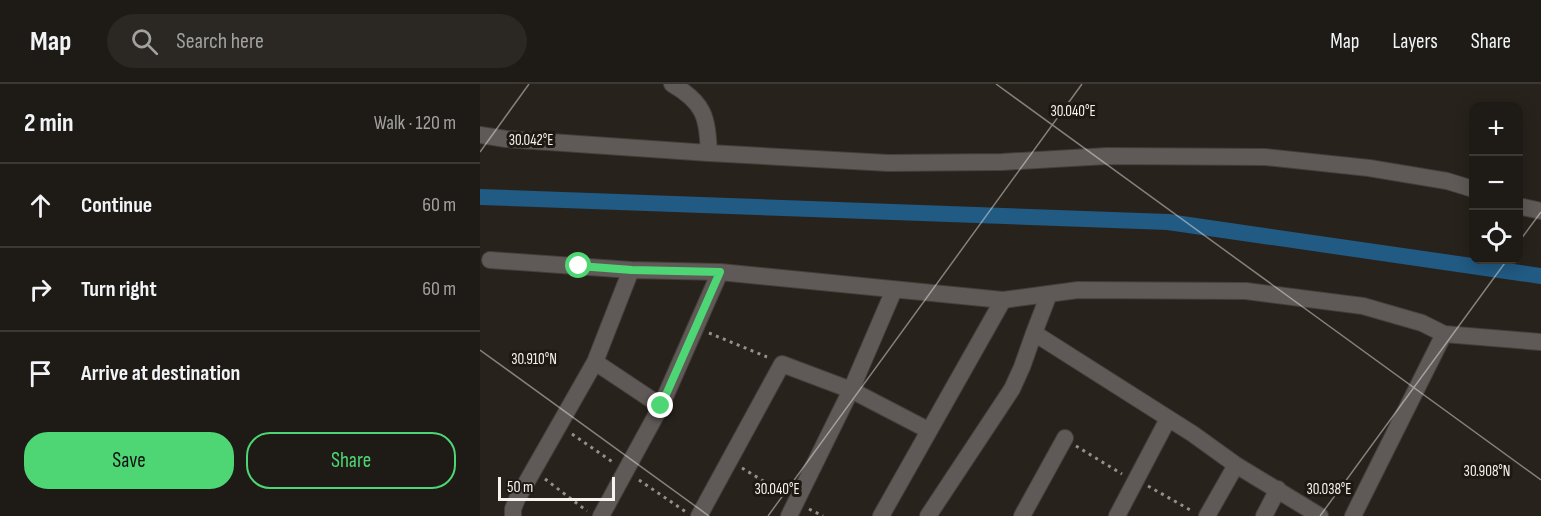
<!DOCTYPE html>
<meta charset="utf-8">
<style>
body{margin:0;font-family:"Sofia Sans Condensed",sans-serif;background:#2b2722;color:#f1f3f6}
.controls{position:absolute;right:18px;top:18px;display:grid;overflow:hidden;border-radius:12px;box-shadow:0 3px 15px #0003}
.controls button{width:54px;height:54px;display:grid;place-items:center;padding:0;border:0;border-bottom:2px solid #3c3834;background:#1e1a15;color:#f1f3f6;font:30px sans-serif}
.scale{position:absolute;left:18px;bottom:15px;width:117px;box-sizing:border-box;padding-left:6px;border:3px solid #f7f3ef;border-top:0;font-size:16px;line-height:21px;white-space:nowrap;color:#f7f3ef;-webkit-text-stroke:4px #1e1912;paint-order:stroke}
.stop{position:absolute;width:18px;height:18px;margin:-14px;border:4px solid #4ed675;border-radius:50%;background:#fff}
.stop.end{background:#4ed675;border-color:#fff;box-shadow:0 2px 6px #0008}
.list{margin:0;padding:0;list-style:none}
h2{display:flex;justify-content:space-between;align-items:center;height:78px;margin:0;padding:0 24px;font-size:26px}
h2 small{font-size:20px;font-weight:400;color:#a1a1a0}
.list li{display:grid;grid-template-columns:39px 1fr auto;gap:18px;align-items:center;box-sizing:border-box;height:84px;padding:0 24px;border-top:2px solid #3c3834}
.list b{display:block;font-size:22px;white-space:nowrap}
.list em{font-size:20px;font-style:normal;color:#a1a1a0}
.actions{display:flex;gap:12px;padding:18px 24px}
.actions a{flex:1;padding:14px 0;border:2px solid #4ed675;border-radius:24px;text-align:center;font-size:21px;color:#4ed675}
.actions .main{background:#4ed675;color:#111}
.icon{flex:none;width:33px;height:33px;fill:none;stroke:currentColor;stroke-width:2;stroke-linecap:round;stroke-linejoin:round}
.map{position:relative;flex:none;width:1061px;height:432px;overflow:hidden}
header{display:flex;align-items:center;gap:36px;box-sizing:border-box;height:84px;padding:0 30px;background:#1e1a15;border-bottom:2px solid #3c3834}
header strong{font-size:28px}
nav{display:flex;gap:33px;margin-inline-start:auto;font-size:21px}
.search{width:420px;height:54px;background:#2b2722;display:flex;align-items:center;gap:15px;box-sizing:border-box;padding:0 21px;border-radius:33px;color:#a1a1a0;font-size:22px}
main{display:flex}
aside{flex:1;background:#1e1a15}
.map>svg:first-child{display:block}
.lines{fill:none;stroke-linecap:round;stroke-linejoin:round}
.canal{stroke:#215a83;stroke-width:16}
.minor-casing{stroke:#453f3a;stroke-width:18}
.path{stroke:#95908b;stroke-width:3;stroke-dasharray:3 4.5;stroke-linecap:butt}
.minor{stroke:#5f5a58;stroke-width:16}
.route{stroke:#4ed675;stroke-width:8}
.ticks{fill:none;stroke:#f7f3ef;stroke-width:1.5;stroke-opacity:0.45}
.ticks-label{font-size:15px;text-anchor:middle;fill:#f7f3ef;stroke:#1e1912;stroke-width:6;stroke-linejoin:round;paint-order:stroke}
</style>
<header>
<strong>Map</strong>
<div class="search"><svg class="icon" aria-label="search" viewBox="0 0 24 24"><circle cx="10" cy="10" r="6"/><path d="M15 15l6 6"/></svg>Search here</div>
<nav><a>Map</a><a>Layers</a><a>Share</a></nav>
</header>
<main>
<aside>
<h2>2 min<small>Walk · 120 m</small></h2>
<ul class="list">
<li><svg class="icon" aria-label="ahead" viewBox="0 0 24 24"><path d="M12 20V5M6 11l6-6 6 6"/></svg><div><b>Continue</b></div><em>60 m</em></li>
<li><svg class="icon" aria-label="right" viewBox="0 0 24 24"><path d="M7 20v-9h11M14 6l5 5-5 5"/></svg><div><b>Turn right</b></div><em>60 m</em></li>
<li><svg class="icon" aria-label="arrive" viewBox="0 0 24 24"><path d="M6 21V4h12l-3 4 3 4H6"/></svg><div><b>Arrive at destination</b></div></li>
</ul>
<div class="actions"><a class="main">Save</a><a>Share</a></div>
</aside>
<div class="map">
<svg width="1061" height="432" viewBox="0 0 1061 432">
<rect width="100%" height="100%" fill="#28221c"/>
<g class="lines">
<path class="canal" d="M0,113L688,138L1061,192"/>
<defs>
<path id="minor" d="M192,0C225,19 227,33 229,69
M0,51L26,55L229,69L408,79L522,78L627,72L785,73L889,84L967,97L993,105
M1038,122L1061,127
M10,176L151,186L240,188L523,216L598,206L766,207L883,222L942,239L964,250L1061,258
M569,210L554,249L713,350L756,381L840,432
M115,278L181,322L121,432
M181,322L240,188
M33,432V425L37,415L115,278L151,186
M219,432L302,280L371,306L448,346
M309,432L371,306L414,206
M401,432L523,216
M448,432L532,305L542,283L554,249
M542,432L585,354
M637,432L688,335
M727,432L756,381
M784,432L798,405
M873,432L964,250"/>
</defs>
<use href="#minor" class="minor-casing"/>
<path class="path" d="M229,249L287,273
M92,350L134,379
M596,362L642,390
M262,384L303,409
M65,395L107,427
M159,396L206,428
M668,402L712,427
M329,425L343,432"/>
<use href="#minor" class="minor"/>
</g>
<g class="lines">
<path class="route" d="M99,182L152,186L240,188L181,322"/>
</g>
<path class="ticks" d="M516,0L1061,396M0,68L49,0M1038,159L1061,128M0,266L229,432M288,432L602,0M840,432L1027,176"/>
<g class="ticks-label">
<text x="593" y="32">30.040°E</text>
<text x="51" y="61">30.042°E</text>
<text x="54" y="280">30.910°N</text>
<text x="1007" y="392">30.908°N</text>
<text x="297" y="410">30.040°E</text>
<text x="849" y="410">30.038°E</text>
</g>
</svg>
<div class="controls">
<button>+</button>
<button>−</button>
<button><svg class="icon" aria-label="locate" viewBox="0 0 24 24"><circle cx="12" cy="12" r="6"/><path d="M12 2v4M12 18v4M2 12h4M18 12h4"/></svg></button>
</div>
<div class="scale">50 m</div>
<div class="stop" style="left:99px;top:182px"></div>
<div class="stop end" style="left:181px;top:322px"></div>
</div>
</main>
